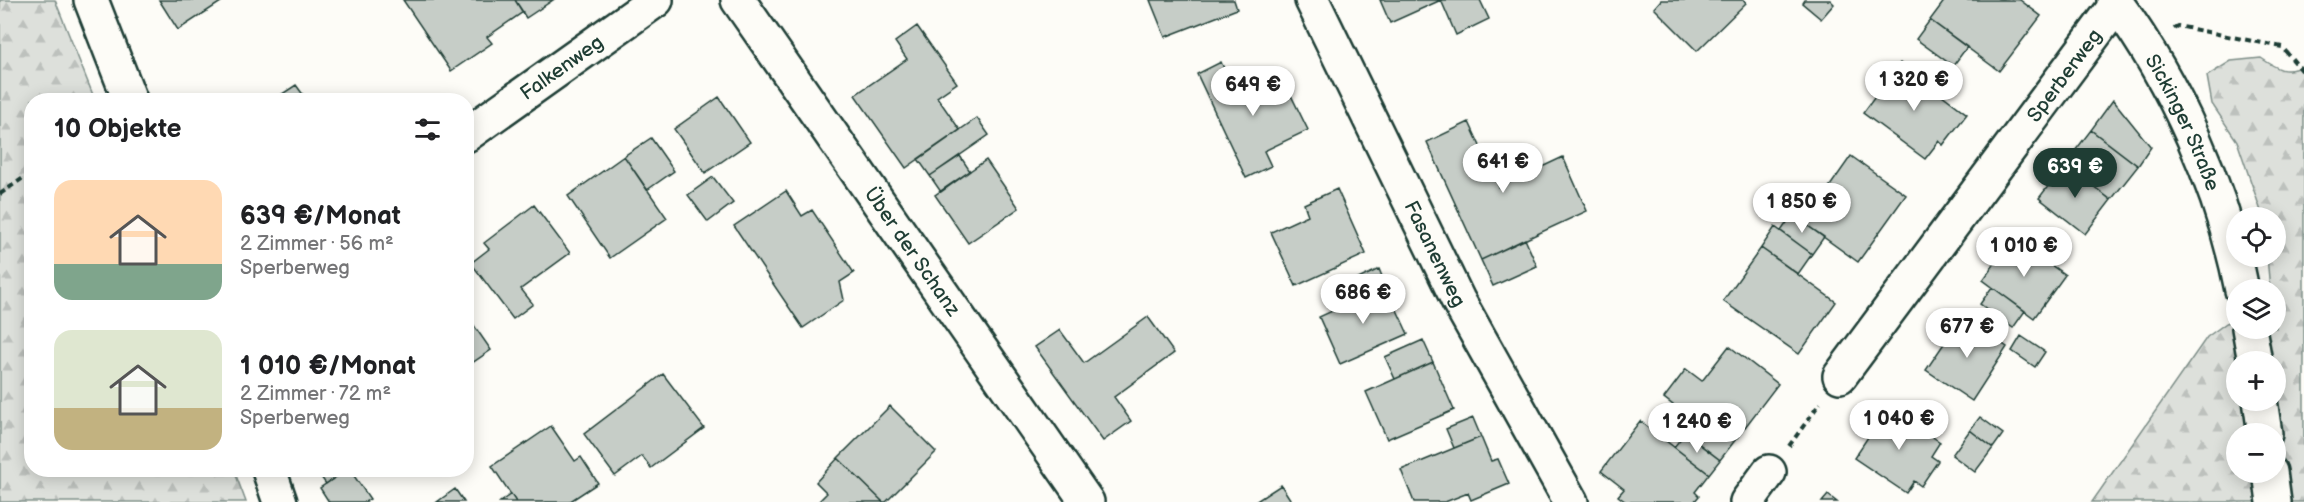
<!DOCTYPE html>
<html lang="de">
<meta charset="utf-8">
<style>
:root{--surface:#fff;--page:#f6f6f6;--text:#202124;--muted:#757577;--accent:#1f3d34}
body{margin:0;font-family:"Balsamiq Sans",sans-serif;background:var(--page);color:var(--text);height:100vh;display:flex;flex-direction:column;font-size:22px;white-space:nowrap}
*{box-sizing:border-box;margin:0}
p{font-size:20px;color:var(--muted)}
.icon{flex:none;width:33px;height:33px;fill:none;stroke:currentColor;stroke-width:2;stroke-linecap:round;stroke-linejoin:round}
.map{position:relative;flex:1;overflow:hidden}
.drawer{position:absolute;left:24px;top:93px;width:450px;height:384px;display:flex;flex-direction:column;background:var(--surface);border-radius:24px;box-shadow:0 3px 15px #0003}
.drawer>*{flex:none}
.controls{position:absolute;left:2226px;top:207px;display:grid;gap:12px}
.controls a{display:grid;place-items:center;width:60px;height:60px;border-radius:50%;background:var(--surface);box-shadow:0 3px 15px #0003;font-size:30px}
.price{position:absolute;translate:-50% -51px;padding:0 14px;border-radius:21px;background:#fff;color:#222;font-size:20px;line-height:39px;filter:drop-shadow(0 2px 3px #0008)}
.price::after{content:'';position:absolute;left:50%;top:36px;width:18px;height:14px;margin-left:-9px;background:inherit;clip-path:polygon(0 0,100% 0,50% 100%)}
.price.current{background:var(--accent);color:#fff}
ul{padding:0;list-style:none}
li{display:flex;align-items:center;gap:18px;height:150px;padding:0 30px}
li span{display:grid;place-items:center;flex:none;width:168px;height:120px;border-radius:18px;color:#555}
li>.icon{margin-inline-start:auto}
span .icon{width:72px;height:72px;fill:#fffc;stroke-width:1}
li b{font-size:26px}
h2{display:flex;justify-content:space-between;align-items:center;height:72px;padding:0 30px;font-size:26px}
.map>svg:first-child{display:block}
</style>
<div class="map">
<svg width="2304" height="502" viewBox="0 0 2304 502">
<defs>
<pattern id="forest-firs" width="22" height="20" patternUnits="userSpaceOnUse" patternTransform="scale(1.5)"><rect width="22" height="20" fill="#dde0db"/><path d="M5 1l3.5 6h-7zM16 11l3.5 6h-7z" fill="#bdc1bd"/></pattern>
</defs>
<rect width="100%" height="100%" fill="#fdfcf7"/>
<filter id="ink" filterUnits="userSpaceOnUse"><feTurbulence type="fractalNoise" baseFrequency=".0167" numOctaves="2"/><feDisplacementMap in="SourceGraphic" scale="12" xChannelSelector="R" yChannelSelector="G"/><feConvolveMatrix kernelMatrix="1 2 1 2 8 2 1 2 1" color-interpolation-filters="sRGB"/></filter>
<g filter="url(#ink)">
<path fill="url(#forest-firs)" stroke="#7e8e88" stroke-width="1.5" fill-rule="evenodd" d="M 0,0 L 55,0 L 95,100 L 32,100 L 32,470 L 234,470 L 246,502 L 0,502 Z
M 2261,58 C 2277,69 2286,75 2304,65 L 2304,502 L 2092,502 L 2207,337 L 2236,316 L 2236,328 L 2276,328 L 2276,290 L 2270,289 L 2267,257 L 2276,256 L 2276,218 L 2263,217 L 2237,141 L 2212,104 L 2207,76 L 2231,61 ZM 2236,362 L 2276,362 L 2276,400 L 2236,400 ZM 2236,434 L 2276,434 L 2276,472 L 2236,472 Z"/>
<path fill="#c6cdc7" stroke="#1f3d34" stroke-width="1.5" d="M 159,0 L 224,0 L 178,30 Z
M 403,0 L 515,0 L 523,12 L 487,37 L 492,43 L 451,71 Z
M 515,0 L 553,0 L 526,18 Z
M 1150,0 L 1234,0 L 1237,9 L 1165,37 Z
M 1380,0 L 1441,0 L 1390,23 Z
M 1441,0 L 1480,0 L 1489,19 L 1456,35 Z
M 1661,0 L 1744,0 L 1746,3 L 1697,51 L 1654,8 Z
M 1804,0 L 1830,0 L 1834,4 L 1821,19 L 1802,3 Z
M 1945,0 L 2020,0 L 2041,16 L 1999,71 L 1930,20 Z
M 1930,20 L 1967,47 L 1953,66 L 1916,39 Z
M 917,26 L 957,83 L 937,97 L 960,130 L 906,168 L 855,95 L 907,59 L 895,42 Z
M 1221,62 L 1237,96 L 1281,75 L 1308,130 L 1264,151 L 1271,166 L 1246,178 L 1197,74 Z
M 1900,63 L 1967,114 L 1943,145 L 1939,141 L 1925,159 L 1863,113 Z
M 296,85 L 307,100 L 273,100 Z
M 719,97 L 750,142 L 705,173 L 674,129 Z
M 2113,100 L 2151,147 L 2138,166 L 2091,130 Z
M 977,118 L 989,135 L 930,176 L 918,159 Z
M 1469,122 L 1499,187 L 1563,157 L 1587,211 L 1481,260 L 1427,142 Z
M 2091,130 L 2138,166 L 2111,200 L 2065,164 Z
M 651,138 L 674,171 L 647,190 L 624,156 Z
M 624,156 L 667,218 L 610,258 L 568,196 Z
M 960,156 L 970,171 L 941,192 L 930,176 Z
M 1851,156 L 1906,195 L 1858,262 L 1804,223 Z
M 986,160 L 1019,208 L 968,243 L 935,195 Z
M 2065,164 L 2111,200 L 2085,234 L 2039,198 Z
M 713,177 L 733,203 L 708,222 L 688,195 Z
M 1337,189 L 1366,254 L 1296,286 L 1271,232 L 1308,215 L 1304,204 Z
M 786,191 L 802,216 L 812,210 L 854,273 L 840,282 L 844,300 L 803,328 L 734,226 Z
M 534,205 L 570,253 L 521,289 L 533,304 L 513,319 L 471,263 L 489,249 L 484,243 Z
M 1792,215 L 1824,237 L 1812,254 L 1781,231 Z
M 1775,227 L 1812,254 L 1798,274 L 1761,248 Z
M 2013,238 L 2065,275 L 2034,318 L 1983,280 Z
M 1525,239 L 1537,266 L 1493,286 L 1481,260 Z
M 1761,248 L 1836,302 L 1799,354 L 1723,301 Z
M 1379,269 L 1386,286 L 1359,298 L 1352,282 Z
M 1386,286 L 1408,334 L 1340,364 L 1319,317 Z
M 1992,287 L 2025,311 L 2013,328 L 1980,304 Z
M 466,314 L 491,350 L 466,367 Z
M 1148,317 L 1174,353 L 1114,397 L 1131,421 L 1103,441 L 1035,347 L 1060,330 L 1084,363 Z
M 1962,317 L 2007,347 L 1972,401 L 1926,370 Z
M 2021,336 L 2045,352 L 2035,367 L 2012,351 Z
M 1423,340 L 1433,362 L 1395,379 L 1385,357 Z
M 1729,346 L 1778,384 L 1720,460 L 1682,431 L 1691,419 L 1664,398 L 1686,369 L 1702,381 Z
M 1433,362 L 1454,410 L 1387,439 L 1366,392 Z
M 663,374 L 704,428 L 651,468 L 642,456 L 615,476 L 584,434 Z
M 890,406 L 936,452 L 886,502 L 883,502 L 838,458 Z
M 1888,407 L 1940,442 L 1931,456 L 1938,461 L 1921,486 L 1914,481 L 1906,493 L 1854,458 Z
M 1980,417 L 2003,434 L 1993,448 L 1970,430 Z
M 1473,418 L 1481,437 L 1454,448 L 1446,429 Z
M 1640,421 L 1709,474 L 1695,492 L 1699,496 L 1694,502 L 1626,502 L 1618,496 L 1624,489 L 1601,471 Z
M 551,426 L 575,461 L 581,457 L 598,483 L 569,502 L 516,502 L 492,466 Z
M 1970,430 L 1993,448 L 1975,472 L 1952,455 Z
M 1685,433 L 1720,460 L 1709,474 L 1674,447 Z
M 1481,437 L 1491,461 L 1498,459 L 1509,484 L 1471,500 L 1468,493 L 1445,502 L 1414,502 L 1401,470 Z
M 838,458 L 883,502 L 818,502 L 827,493 L 816,482 Z
M 316,470 L 346,470 L 326,484 Z
M 346,470 L 350,470 L 370,499 L 365,502 L 329,502 L 320,488 Z
M 1281,485 L 1292,502 L 1255,502 Z
M 455,489 L 464,502 L 437,502 Z
M 511,494 L 516,502 L 500,502 Z
M 1828,495 L 1837,502 L 1822,502 Z"/>
<g fill="none" stroke-linecap="round" stroke-linejoin="round">
<defs>
<g id="minor">
<path d="M 91,0 L 130,100"/>
<path id="s1" d="M 738,0 L 1087,502"/>
<path id="s2" d="M 1312,0 L 1458,300 L 1571,502"/>
<path id="s3" d="M 466,135 L 656,0"/>
<path id="s4" d="M 1840,376 L 2117,4"/>
<path d="M 269,470 L 280,502"/>
<path d="M 1747,502 L 1769,472"/>
</g>
<g id="tertiary">
<path id="s5" d="M 2114,0 C 2175,83 2222,188 2242,290"/>
<path d="M 2249,328 L 2255,362"/>
<path d="M 2260,400 L 2265,434"/>
<path d="M 2270,472 L 2274,502"/>
</g>
</defs>
<use href="#minor" stroke="#1f3d34" stroke-width="38"/>
<use href="#tertiary" stroke="#1f3d34" stroke-width="38"/>
<path stroke="#1f3d34" stroke-width="4" stroke-dasharray="6 4.5" stroke-linecap="butt" d="M 2174,29 L 2178,26 L 2282,47 L 2304,73
M 0,194 L 32,172
M 1789,446 L 1820,403"/>
<use href="#minor" stroke="#fdfcf7" stroke-width="33"/>
<use href="#tertiary" stroke="#fdfcf7" stroke-width="33"/>
</g>
</g>
<g text-anchor="middle" stroke-width="4.5" stroke-linejoin="round" paint-order="stroke">
<g font-size="20" fill="#1f3d34" stroke="#fdfcf7">
<text dy="7" stroke="none"><textPath href="#s3" startOffset="117">Falkenweg</textPath></text>
<text dy="7" stroke="none"><textPath href="#s4" startOffset="375">Sperberweg</textPath></text>
<text dy="7" stroke="none"><textPath href="#s5" startOffset="141">Sickinger Straße</textPath></text>
<text dy="7" stroke="none"><textPath href="#s1" startOffset="306">Über der Schanz</textPath></text>
<text dy="7" stroke="none"><textPath href="#s2" startOffset="282">Fasanenweg</textPath></text>
</g>
</g>
</svg>
<div class="controls">
<a><svg class="icon" aria-label="locate" viewBox="0 0 24 24"><circle cx="12" cy="12" r="6"/><path d="M12 2v4M12 18v4M2 12h4M18 12h4"/></svg></a>
<a><svg class="icon" aria-label="layers" viewBox="0 0 24 24"><path d="M12 4l9 5-9 5-9-5zM3 14l9 5 9-5"/></svg></a>
<a>+</a>
<a>−</a>
</div>
<b class="price" style="left:1914px;top:112px">1 320 €</b>
<b class="price" style="left:1253px;top:117px">649 €</b>
<b class="price" style="left:1503px;top:194px">641 €</b>
<b class="price current" style="left:2075px;top:199px">639 €</b>
<b class="price" style="left:1802px;top:234px">1 850 €</b>
<b class="price" style="left:2024px;top:278px">1 010 €</b>
<b class="price" style="left:1363px;top:325px">686 €</b>
<b class="price" style="left:1967px;top:359px">677 €</b>
<b class="price" style="left:1899px;top:451px">1 040 €</b>
<b class="price" style="left:1697px;top:454px">1 240 €</b>
<section class="drawer">
<h2>10 Objekte<svg class="icon" aria-label="filters" viewBox="0 0 24 24"><path d="M4 7h16M4 17h16"/><circle cx="9" cy="7" r="2"/><circle cx="15" cy="17" r="2"/></svg></h2>
<ul>
<li><span style="background:linear-gradient(#ffd9b3 70%,#7fa58c 0)"><svg class="icon" aria-label="home" viewBox="0 0 24 24"><path d="M3 11l9-7 9 7M6 9v11h12V9"/></svg></span><div><b>639 €/Monat</b><p>2 Zimmer · 56 m²</p><p>Sperberweg</p></div></li>
<li><span style="background:linear-gradient(#dfe7d0 65%,#c2b280 0)"><svg class="icon" aria-label="home" viewBox="0 0 24 24"><path d="M3 11l9-7 9 7M6 9v11h12V9"/></svg></span><div><b>1 010 €/Monat</b><p>2 Zimmer · 72 m²</p><p>Sperberweg</p></div></li>
</ul>
</section>
</div>
